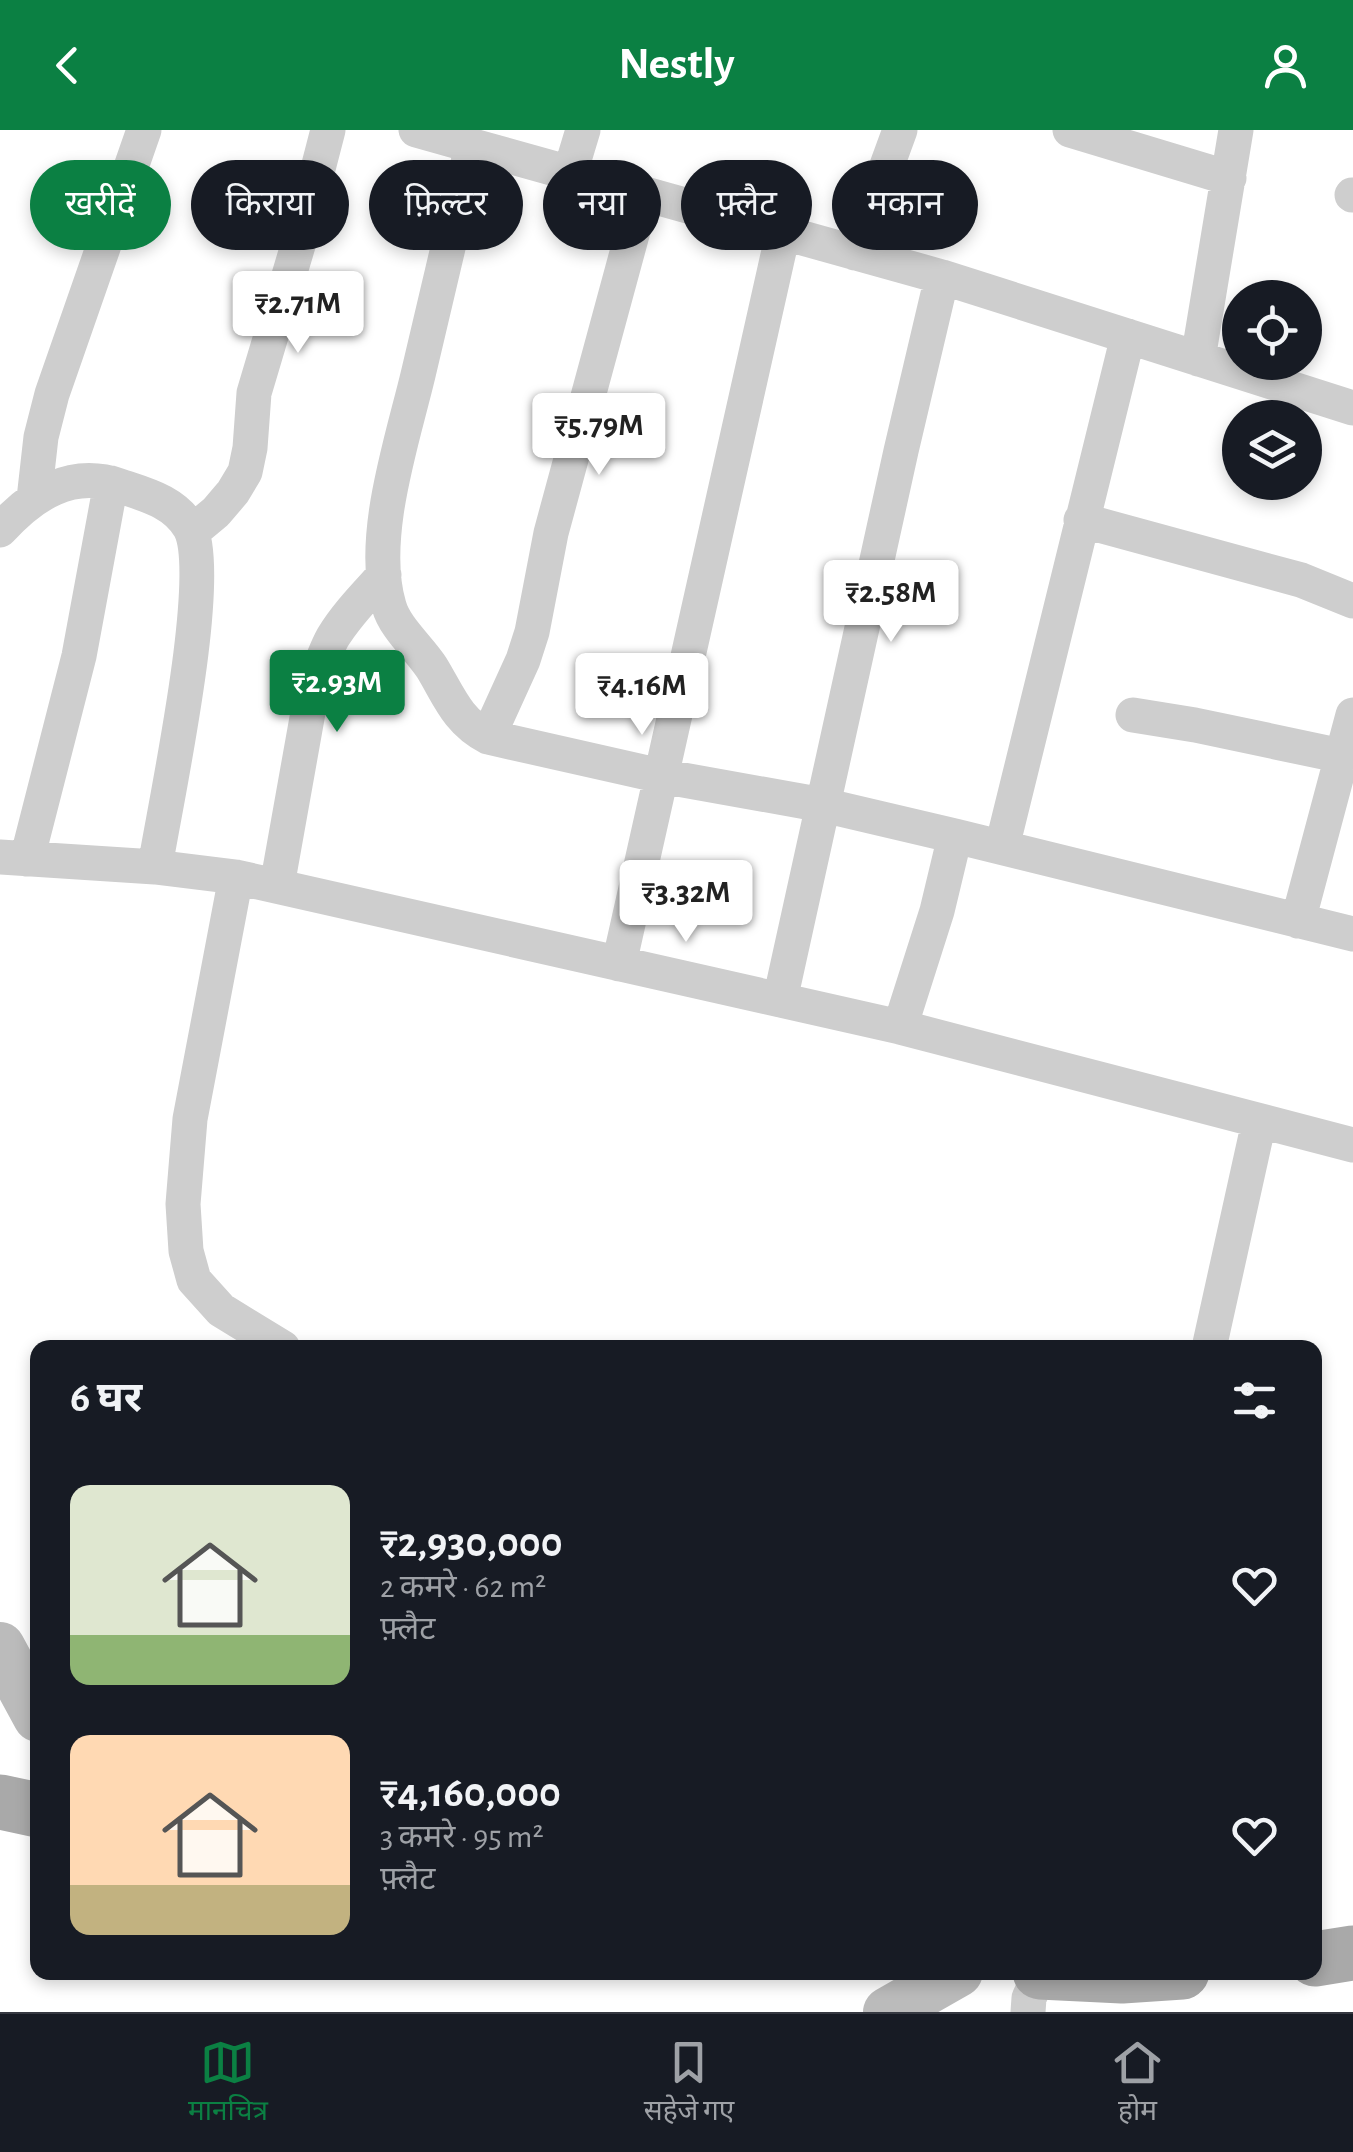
<!DOCTYPE html>
<html lang="hi">
<meta charset="utf-8">
<style>
:root{--surface:#171b24;--page:#20242c;--text:#f1f3f6;--muted:#9ea1a6;--line:#363941;--accent:#0b8043}
body{margin:0;font-family:"Alegreya Sans","Noto Sans Devanagari",sans-serif;background:var(--page);color:var(--text);height:100vh;display:flex;flex-direction:column;font-size:38px;white-space:nowrap}
*{box-sizing:border-box;margin:0}
p{font-size:32px;color:var(--muted)}
.icon{flex:none;width:55px;height:55px;fill:none;stroke:currentColor;stroke-width:2;stroke-linecap:round;stroke-linejoin:round}
.map{position:relative;flex:1;overflow:hidden}
.side{position:absolute;left:30px;top:1210px;width:1292px;height:640px;display:flex;flex-direction:column;background:var(--surface);border-radius:20px;box-shadow:0 5px 15px #0003}
.side>*{flex:none}
.banner{position:absolute;left:30px;top:30px;width:1295px;height:90px;display:flex;gap:20px}
.tools{position:absolute;left:1222px;top:150px;display:grid;gap:20px}
.tools a{display:grid;place-items:center;width:100px;height:100px;border-radius:50%;background:var(--surface);box-shadow:0 5px 15px #0003;font-size:50px}
.price{position:absolute;translate:-50% -85px;padding:0 22px;border-radius:10px;background:#fff;color:#222;font-size:32px;line-height:65px;filter:drop-shadow(0 2px 5px #0008)}
.price::after{content:'';position:absolute;left:50%;top:60px;width:30px;height:22px;margin-left:-15px;background:inherit;clip-path:polygon(0 0,100% 0,50% 100%)}
.price.selected{background:var(--accent);color:#fff}
ul{padding:0;list-style:none}
li{display:flex;align-items:center;gap:30px;height:250px;padding:0 40px}
li span{display:grid;place-items:center;flex:none;width:280px;height:200px;border-radius:20px;color:#555}
li>.icon{margin-inline-start:auto}
span .icon{width:120px;height:120px;fill:#fffc;stroke-width:1}
li b{font-size:42px}
h2{display:flex;justify-content:space-between;align-items:center;height:120px;padding:0 40px;font-size:42px}
.pill{padding:0 35px;border-radius:45px;background:var(--surface);box-shadow:0 5px 15px #0003;font-size:35px;line-height:90px}
.pill.selected{background:var(--accent);color:#fff}
header{display:flex;justify-content:space-between;align-items:center;height:130px;padding:0 40px;background:var(--accent);color:#fff;font-size:45px;font-weight:600}
.tabs{display:flex;justify-content:space-around;align-items:center;height:140px;border-top:2px solid var(--line);background:var(--surface);font-size:28px;color:var(--muted)}
.tabs a{display:grid;justify-items:center;gap:5px}
.tabs .selected{color:var(--accent)}
.map>svg:first-child{display:block}
</style>
<header><svg class="icon" aria-label="back" viewBox="0 0 24 24"><path d="M15 5l-7 7 7 7"/></svg>Nestly<svg class="icon" aria-label="person" viewBox="0 0 24 24"><circle cx="12" cy="8" r="4"/><path d="M4 21q1-7 8-7t8 7"/></svg></header>
<div class="map">
<svg width="1353" height="1882" viewBox="0 0 1353 1882">
<rect width="100%" height="100%" fill="#fff"/>
<g fill="none" stroke-linecap="round" stroke-linejoin="round">
<path stroke="#cecece" stroke-width="35" d="M 416,0 L 942,147 L 1353,278
M 1070,0 L 1229,48
M 472,16 C 454,92 436,169 418,245 C 402,312 369,408 389,476 C 395,498 419,518 432,538 C 449,566 457,591 488,607 L 661,646 L 823,675 L 955,706 L 1353,804
M 570,43 L 583,0
M 1352,65 L 1353,65
M 855,123 L 900,0
M 1198,229 L 1236,0
M 34,369 L 41,307 L 52,264 L 144,0
M 1081,390 L 1301,450 L 1353,471
M 0,400 C 33,364 71,339 120,356 C 147,365 175,372 190,398 C 215,445 165,675 155,737
M 192,402 L 216,382 L 233,362 L 245,342 L 250,318 L 254,263 L 299,112 L 328,0
M 1133,585 L 1195,595 L 1342,626
M 488,607 L 523,530 L 532,502 L 551,403 L 643,64
M 1002,717 L 1128,206
M 0,727 L 155,737 L 236,747 L 900,897 L 1353,1015
M 27,729 L 79,526 L 111,353
M 236,747 L 190,989 L 183,1074 L 186,1121 L 194,1150 L 221,1180 L 283,1218
M 277,756 L 312,560 C 318,542 324,523 333,507 C 347,484 366,465 384,445
M 1298,791 L 1353,585
M 619,834 L 783,103
M 780,870 L 901,321 L 942,147
M 900,897 L 937,781 L 955,706
M 1209,1218 L 1259,992
M 1028,1882 L 1029,1868 L 1041,1842"/>
<path stroke="#bbb" stroke-width="50" d="M 0,1517 L 38,1587
M 888,1882 L 958,1842"/>
<path stroke="#a9a9a9" stroke-width="55" d="M 0,1672 L 38,1680
M 1315,1829 L 1353,1823
M 1040,1842 L 1122,1846 L 1182,1842"/>
</g>
</svg>
<div class="tools">
<a><svg class="icon" aria-label="locate" viewBox="0 0 24 24"><circle cx="12" cy="12" r="6"/><path d="M12 2v4M12 18v4M2 12h4M18 12h4"/></svg></a>
<a><svg class="icon" aria-label="layers" viewBox="0 0 24 24"><path d="M12 4l9 5-9 5-9-5zM3 14l9 5 9-5"/></svg></a>
</div>
<b class="price" style="left:298px;top:226px">₹2.71M</b>
<b class="price" style="left:599px;top:348px">₹5.79M</b>
<b class="price" style="left:891px;top:515px">₹2.58M</b>
<b class="price selected" style="left:337px;top:605px">₹2.93M</b>
<b class="price" style="left:642px;top:608px">₹4.16M</b>
<b class="price" style="left:686px;top:815px">₹3.32M</b>
<div class="banner">
<a class="pill selected">खरीदें</a>
<a class="pill">किराया</a>
<a class="pill">फ़िल्टर</a>
<a class="pill">नया</a>
<a class="pill">फ़्लैट</a>
<a class="pill">मकान</a>
</div>
<section class="side">
<h2>6 घर<svg class="icon" aria-label="filters" viewBox="0 0 24 24"><path d="M4 7h16M4 17h16"/><circle cx="9" cy="7" r="2"/><circle cx="15" cy="17" r="2"/></svg></h2>
<ul>
<li><span style="background:linear-gradient(#dfe7d0 75%,#8fb573 0)"><svg class="icon" aria-label="home" viewBox="0 0 24 24"><path d="M3 11l9-7 9 7M6 9v11h12V9"/></svg></span><div><b>₹2,930,000</b><p>2 कमरे · 62 m²</p><p>फ़्लैट</p></div><svg class="icon" aria-label="heart" viewBox="0 0 24 24"><path d="M12 20l-8-8c-3-5 5-10 8-4 3-6 11-1 8 4z"/></svg></li>
<li><span style="background:linear-gradient(#ffd9b3 75%,#c2b280 0)"><svg class="icon" aria-label="home" viewBox="0 0 24 24"><path d="M3 11l9-7 9 7M6 9v11h12V9"/></svg></span><div><b>₹4,160,000</b><p>3 कमरे · 95 m²</p><p>फ़्लैट</p></div><svg class="icon" aria-label="heart" viewBox="0 0 24 24"><path d="M12 20l-8-8c-3-5 5-10 8-4 3-6 11-1 8 4z"/></svg></li>
</ul>
</section>
</div>
<nav class="tabs">
<a class="selected"><svg class="icon" aria-label="map" viewBox="0 0 24 24"><path d="M3 6l6-2 6 2 6-2v14l-6 2-6-2-6 2zM9 4v14M15 6v14"/></svg>मानचित्र</a>
<a><svg class="icon" aria-label="saved" viewBox="0 0 24 24"><path d="M7 4h10v16l-5-4-5 4z"/></svg>सहेजे गए</a>
<a><svg class="icon" aria-label="home" viewBox="0 0 24 24"><path d="M3 11l9-7 9 7M6 9v11h12V9"/></svg>होम</a>
</nav>
